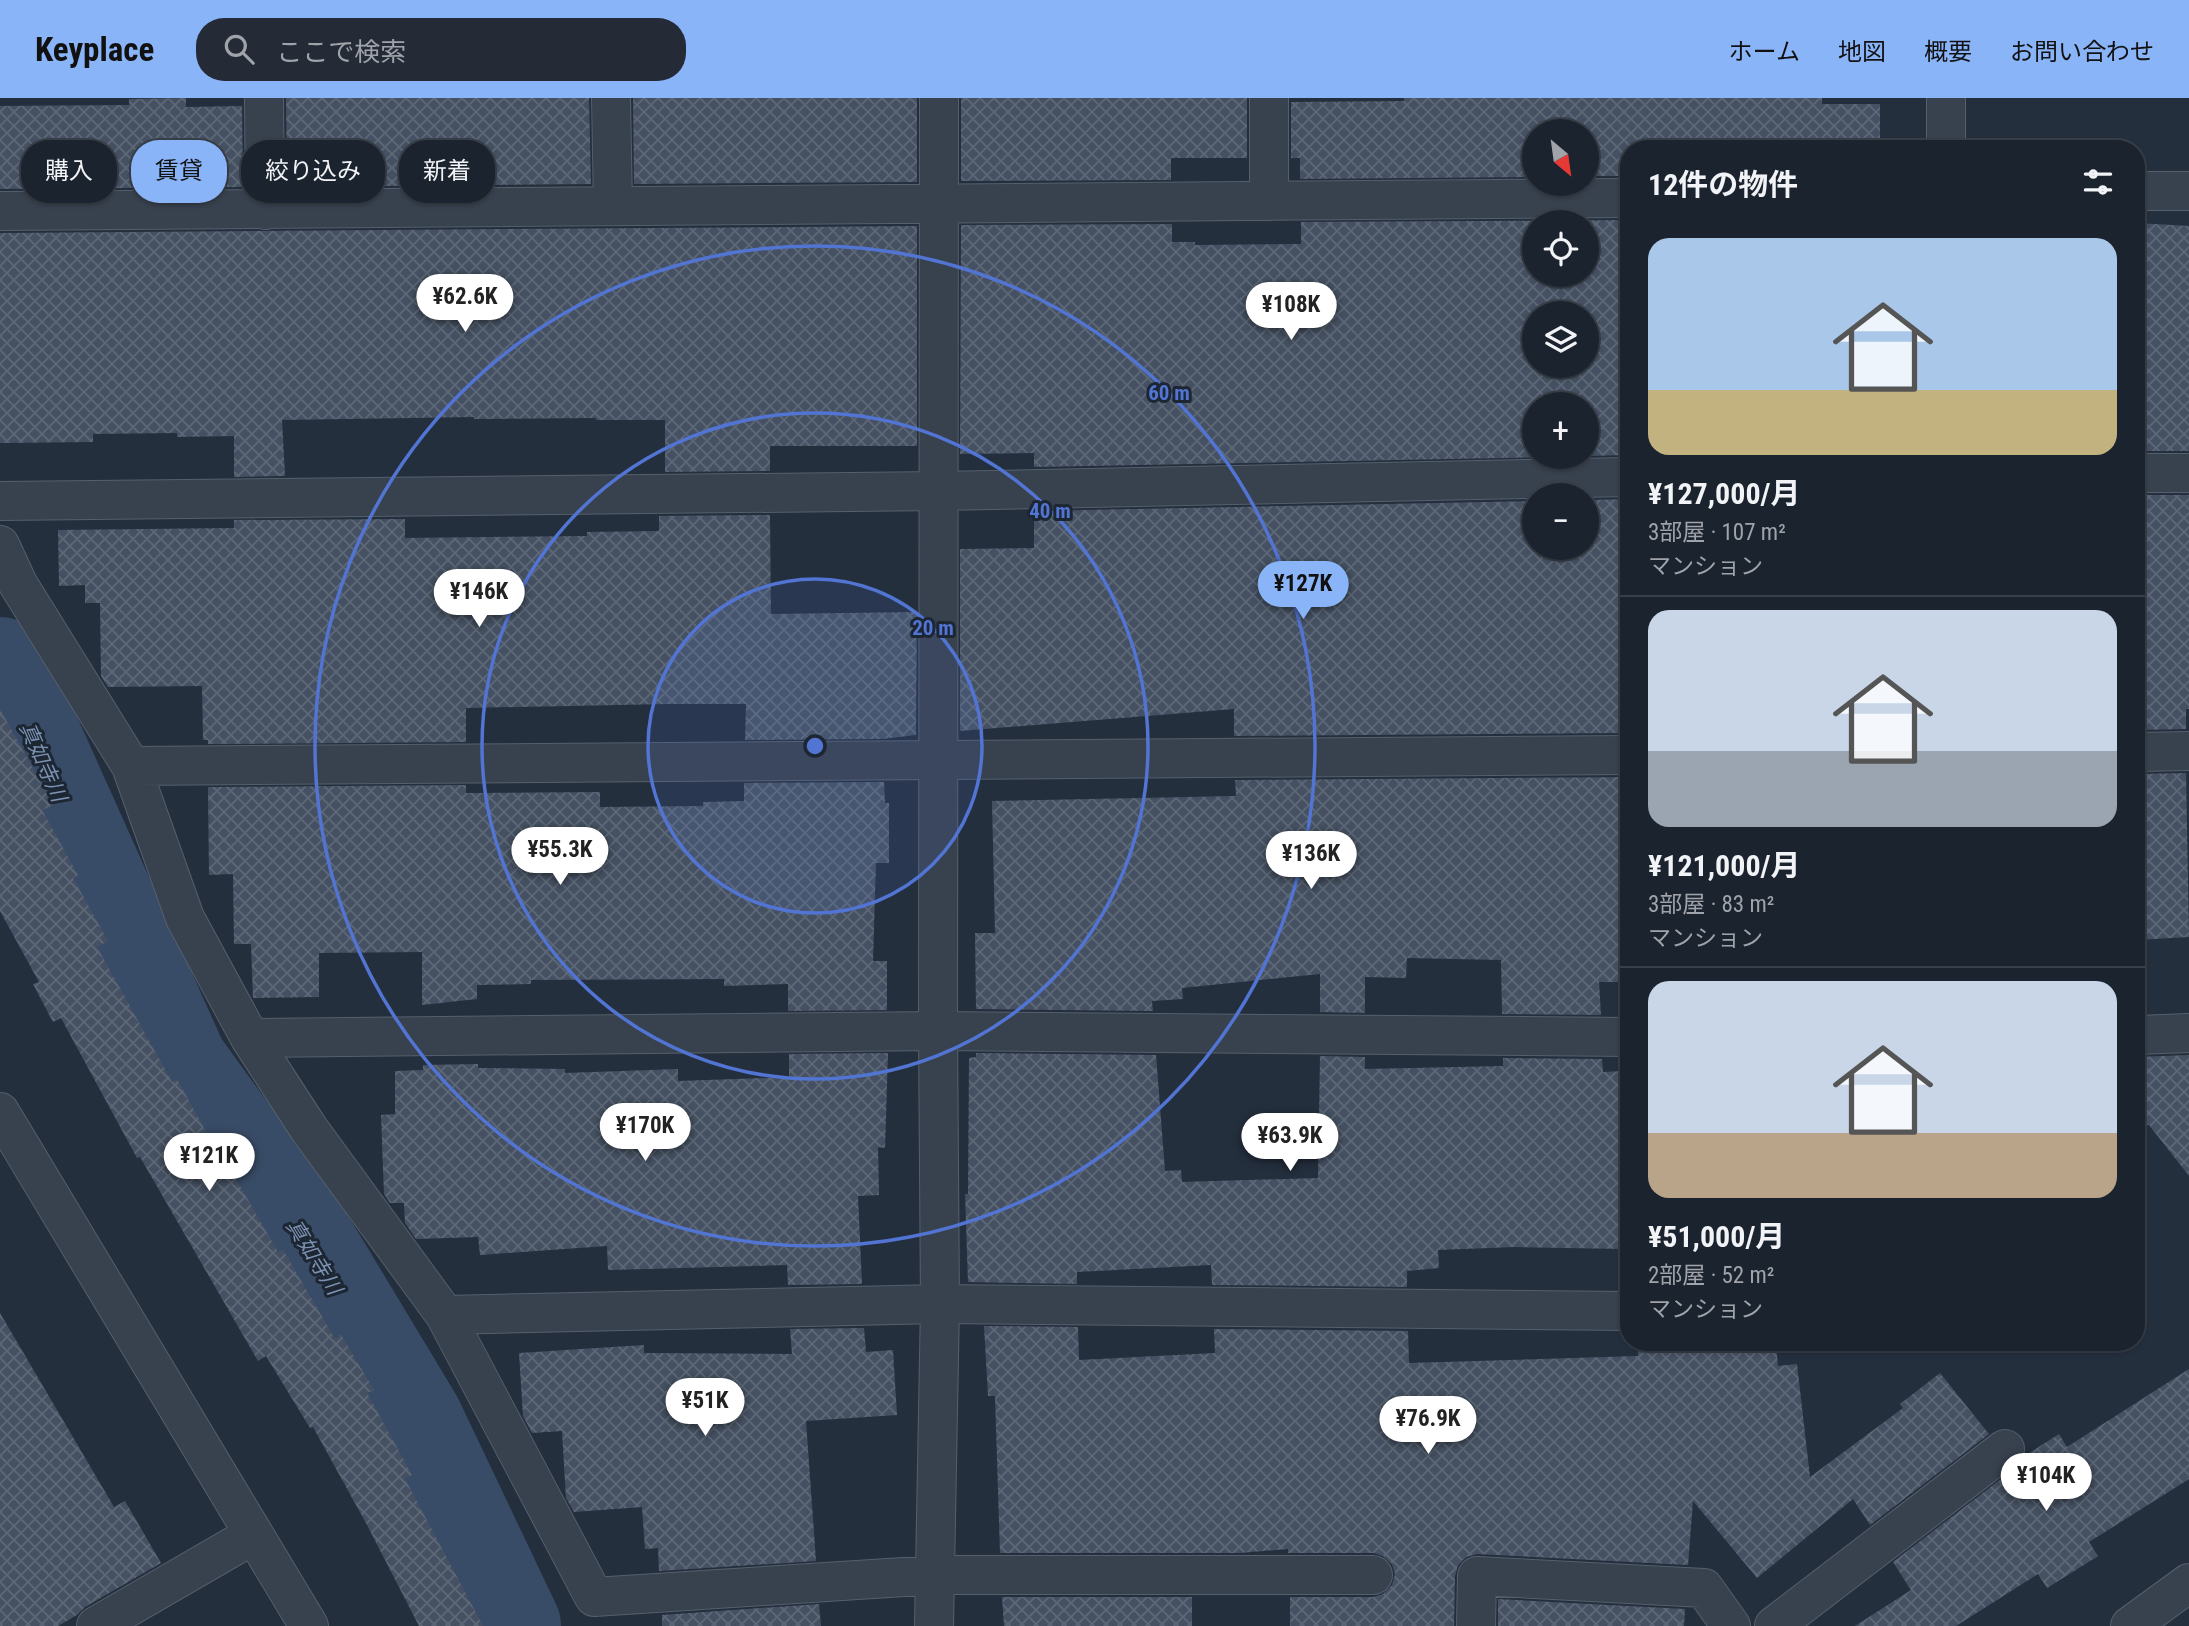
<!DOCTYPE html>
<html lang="ja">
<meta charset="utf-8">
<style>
:root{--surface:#1b232e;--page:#242b36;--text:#f1f3f6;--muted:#a0a4aa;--line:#39404a;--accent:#8ab4f8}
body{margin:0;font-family:"Roboto Condensed","Noto Sans JP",sans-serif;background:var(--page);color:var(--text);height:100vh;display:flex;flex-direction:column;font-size:26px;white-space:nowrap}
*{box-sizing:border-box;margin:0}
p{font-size:23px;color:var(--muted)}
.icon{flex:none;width:38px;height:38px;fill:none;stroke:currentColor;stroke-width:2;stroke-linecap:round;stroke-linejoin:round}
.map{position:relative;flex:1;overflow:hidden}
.details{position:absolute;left:1620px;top:42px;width:525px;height:1211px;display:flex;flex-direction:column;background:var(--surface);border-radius:28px;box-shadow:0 2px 5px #0004,0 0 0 2px var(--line)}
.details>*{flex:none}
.top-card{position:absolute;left:21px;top:42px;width:665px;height:63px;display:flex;gap:14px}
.needle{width:46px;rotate:151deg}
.buttons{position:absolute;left:1522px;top:21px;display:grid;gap:14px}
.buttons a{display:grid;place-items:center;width:77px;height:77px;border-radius:50%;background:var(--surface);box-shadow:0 2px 5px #0004,0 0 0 2px var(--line);font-size:35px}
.price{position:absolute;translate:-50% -60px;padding:0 16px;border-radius:24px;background:#fff;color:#222;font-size:23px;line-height:46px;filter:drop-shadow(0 2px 4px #0008)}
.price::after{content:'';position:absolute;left:50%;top:42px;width:21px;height:16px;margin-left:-10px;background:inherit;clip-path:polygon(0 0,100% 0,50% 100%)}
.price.active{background:var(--accent);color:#111}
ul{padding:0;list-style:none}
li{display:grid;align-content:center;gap:14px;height:371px;padding:0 28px}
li+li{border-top:2px solid var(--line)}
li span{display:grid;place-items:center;height:217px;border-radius:21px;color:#555}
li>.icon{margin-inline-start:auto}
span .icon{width:126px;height:126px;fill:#fffc;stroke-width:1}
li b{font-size:30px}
h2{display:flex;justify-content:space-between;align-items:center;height:84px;padding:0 28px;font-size:30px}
.tag{padding:0 24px;border-radius:28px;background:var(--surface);box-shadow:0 2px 5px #0004,0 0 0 2px var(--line);font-size:24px;line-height:63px}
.tag.active{background:var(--accent);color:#111}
header{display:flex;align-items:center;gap:42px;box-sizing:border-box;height:98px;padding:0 35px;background:var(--accent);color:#111}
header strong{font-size:33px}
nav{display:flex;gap:38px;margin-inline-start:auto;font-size:24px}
.search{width:490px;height:63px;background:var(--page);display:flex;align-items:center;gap:18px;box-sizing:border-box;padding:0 24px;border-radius:28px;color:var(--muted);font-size:26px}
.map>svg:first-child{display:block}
</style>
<header>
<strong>Keyplace</strong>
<div class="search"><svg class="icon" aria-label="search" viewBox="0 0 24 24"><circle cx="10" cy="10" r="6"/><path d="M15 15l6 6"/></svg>ここで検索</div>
<nav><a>ホーム</a><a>地図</a><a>概要</a><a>お問い合わせ</a></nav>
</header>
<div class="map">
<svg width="2189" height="1528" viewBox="0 0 2189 1528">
<defs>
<pattern id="building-cross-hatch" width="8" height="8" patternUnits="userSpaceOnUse" patternTransform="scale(1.75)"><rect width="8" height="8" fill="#455162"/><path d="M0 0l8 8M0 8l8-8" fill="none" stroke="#5d6877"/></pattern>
</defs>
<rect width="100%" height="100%" fill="#242f3e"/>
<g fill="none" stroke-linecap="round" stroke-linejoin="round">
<path stroke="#394c67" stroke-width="100" d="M 0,569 L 178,966 L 296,1128 L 413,1322 L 511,1528"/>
</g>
<path fill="url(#building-cross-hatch)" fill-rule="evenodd" d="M 186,0 L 186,9 L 242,8 L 243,89 L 0,91 L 0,8 L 129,7 L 129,1 Z
M 286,0 L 589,0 L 591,86 L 287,89 Z
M 633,0 L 917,0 L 917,84 L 634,86 Z
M 961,0 L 1247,0 L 1247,60 L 1171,60 L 1171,82 L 961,83 Z
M 1404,0 L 1822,0 L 1822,6 L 1880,6 L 1880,51 L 1629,51 L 1629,78 L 1587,78 L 1587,33 L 1535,33 L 1535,79 L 1300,81 L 1300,60 L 1291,60 L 1291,4 L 1404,3 Z
M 1629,122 L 1629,357 L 1587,358 L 1587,306 L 1535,306 L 1535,359 L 1549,359 L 1034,369 L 1034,355 L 960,356 L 961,127 L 1172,126 L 1172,144 L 1195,144 L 1195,147 L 1301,146 L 1301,124 ZM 1535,124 L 1587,124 L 1587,177 L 1535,177 ZM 1535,215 L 1587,215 L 1587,268 L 1535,268 Z
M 2137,125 L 2189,128 L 2189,353 L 2137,353 Z
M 917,128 L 917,348 L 770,348 L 770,373 L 665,374 L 665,322 L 596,322 L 596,320 L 474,321 L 474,319 L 282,322 L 285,378 L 234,379 L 234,338 L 177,339 L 177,335 L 93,336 L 93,344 L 0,345 L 0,135 Z
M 2137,397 L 2189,397 L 2189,611 L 2186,611 L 2186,631 L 2137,632 Z
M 1629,401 L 1629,635 L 1234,638 L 1234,611 L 960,633 L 960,451 L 1034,450 L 1034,413 L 1535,403 L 1535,450 L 1587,450 L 1587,402 Z
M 770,417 L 771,516 L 917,514 L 916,637 L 882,641 L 745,642 L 746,606 L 667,606 L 466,610 L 466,644 L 208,646 L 208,642 L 203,642 L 202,588 L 108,589 L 101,578 L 100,505 L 85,505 L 85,487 L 59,488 L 58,432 L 234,430 L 234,422 L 405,421 L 405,440 L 587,438 L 587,434 L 659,433 L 659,418 Z
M 0,611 L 53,707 L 42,712 L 78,777 L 73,780 L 108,843 L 97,849 L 172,984 L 177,981 L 230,1078 L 233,1076 L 278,1154 L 283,1152 L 335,1241 L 341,1237 L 374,1292 L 367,1295 L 412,1377 L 405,1381 L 483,1528 L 419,1528 L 367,1427 L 313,1329 L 310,1330 L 266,1258 L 258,1263 L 140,1059 L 137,1060 L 61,920 L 53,924 L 33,886 L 39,884 L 0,813 Z
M 2186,675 L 2189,839 L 2137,842 L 2137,676 Z
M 1629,679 L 1629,884 L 1599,884 L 1601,917 L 1502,916 L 1501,862 L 1407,860 L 1406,880 L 1365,879 L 1365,915 L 1320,914 L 1320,876 L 1182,890 L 1183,901 L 1152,903 L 1153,913 L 976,911 L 975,835 L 995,835 L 992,703 L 1236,698 L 1235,682 Z
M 884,684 L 885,705 L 889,705 L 889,765 L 876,765 L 873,863 L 887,863 L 887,912 L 788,913 L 788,886 L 724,888 L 724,881 L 531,882 L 531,886 L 477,887 L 477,901 L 422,907 L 422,854 L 319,855 L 319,899 L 253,900 L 251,846 L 234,846 L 233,776 L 209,777 L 208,689 L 466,687 L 466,695 L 600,694 L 600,709 L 703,708 L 703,704 L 744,703 L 744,685 Z
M 888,955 L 885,1050 L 878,1049 L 879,1097 L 858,1098 L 862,1186 L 788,1187 L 787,1167 L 608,1172 L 607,1148 L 480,1157 L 478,1139 L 416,1141 L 405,1125 L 404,1105 L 390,1105 L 384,1096 L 381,1017 L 395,1016 L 395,973 L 423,972 L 423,967 L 478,966 L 478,970 L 565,971 L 565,975 L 678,971 L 678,983 L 789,979 L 789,956 Z
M 976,955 L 1156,957 L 1165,1073 L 1181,1072 L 1182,1084 L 1318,1080 L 1320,958 L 1365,959 L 1365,971 L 1503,968 L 1503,960 L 1602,961 L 1603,974 L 1623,973 L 1624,1151 L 1514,1149 L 1438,1152 L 1439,1170 L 1407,1173 L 1407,1189 L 1212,1187 L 1211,1167 L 1077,1174 L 1077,1186 L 968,1184 L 965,1096 L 968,1096 L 969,960 L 976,959 Z
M 2189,957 L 2189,1078 L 2149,1027 L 2137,1028 L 2137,959 Z
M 0,1215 L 114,1409 L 125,1403 L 161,1465 L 85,1509 L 77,1517 L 58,1528 L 0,1528 Z
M 984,1228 L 1078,1229 L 1079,1262 L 1215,1255 L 1214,1231 L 1408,1233 L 1409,1265 L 1638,1258 L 1638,1253 L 1776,1246 L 1778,1268 L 1797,1266 L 1810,1379 L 1903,1310 L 1900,1306 L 1940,1275 L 1989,1336 L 1870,1427 L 1853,1401 L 1757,1480 L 1693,1403 L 1688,1467 L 1477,1456 L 1466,1459 L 1458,1467 L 1455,1478 L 1454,1528 L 1290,1528 L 1290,1499 L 1373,1499 L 1383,1496 L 1392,1487 L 1395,1476 L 1392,1466 L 1383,1458 L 1374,1455 L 1288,1455 L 1288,1451 L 1240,1455 L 1000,1455 L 995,1298 L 988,1298 Z
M 864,1230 L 866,1254 L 893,1252 L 897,1317 L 806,1323 L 816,1463 L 659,1473 L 658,1450 L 645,1451 L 642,1409 L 574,1414 L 566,1400 L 562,1333 L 532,1335 L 523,1318 L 519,1255 L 644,1247 L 644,1255 L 792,1256 L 790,1231 Z
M 2189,1271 L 2189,1381 L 2089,1444 L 2098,1458 L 2047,1490 L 2038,1476 L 1956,1528 L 1855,1528 L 1911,1492 L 1893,1464 L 2018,1368 L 2026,1357 L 2059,1336 L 2067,1349 Z
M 1002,1499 L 1192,1499 L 1192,1528 L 1004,1528 Z
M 1498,1501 L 1685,1511 L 1684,1528 L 1498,1528 Z
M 819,1506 L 821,1528 L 662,1528 L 662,1517 Z"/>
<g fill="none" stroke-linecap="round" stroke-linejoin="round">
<defs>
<path id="minor" d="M 264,0 L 265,112
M 611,0 L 613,108
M 1269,0 L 1269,103
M 1946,0 L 1946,51
M 2137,93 L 2189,93
M 0,113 L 1629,100
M 2137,375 L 2189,375
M 0,403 L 938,393 L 1629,379
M 0,447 L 18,486 L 131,668 L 185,820 L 250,940 L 309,1031 L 445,1217 L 594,1499 L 935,1477 L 1373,1477
M 2137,654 L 2189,653
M 131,668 L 1629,657
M 2137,937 L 2189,935
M 250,940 L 938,933 L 1629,939
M 445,1217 L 940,1206 L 1629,1213
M 96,1528 L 253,1437
M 934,1528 L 940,1206 L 938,933 L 939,0
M 1476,1528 L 1477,1478 L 1704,1490 L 1731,1528
M 1774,1528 L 2005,1351
M 2130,1528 L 2189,1485"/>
<path id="tertiary" d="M 0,1014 L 309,1528"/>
</defs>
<use href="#minor" stroke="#565f6c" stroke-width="40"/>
<use href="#tertiary" stroke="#565f6c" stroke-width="40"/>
<use href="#minor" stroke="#38414e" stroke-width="38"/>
<use href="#tertiary" stroke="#38414e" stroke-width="38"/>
</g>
<circle cx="815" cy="648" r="167" fill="#5274d3" fill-opacity=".12"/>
<g fill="none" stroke="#5274d3" stroke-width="3.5">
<circle cx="815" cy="648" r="167"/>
<circle cx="815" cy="648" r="333"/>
<circle cx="815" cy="648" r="500"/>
</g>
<g text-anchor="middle" stroke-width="6" stroke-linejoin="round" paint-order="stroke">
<g font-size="21" font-style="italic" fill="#7c92b1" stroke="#1d2633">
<text transform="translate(43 664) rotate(66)" y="7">真如寺川</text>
<text transform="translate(314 1159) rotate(58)" y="7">真如寺川</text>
</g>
</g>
<circle cx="815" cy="648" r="10" fill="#5274d3" stroke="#1d2633" stroke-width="3.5"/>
<g font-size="21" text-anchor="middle" font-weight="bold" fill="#5274d3" stroke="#1d2633" stroke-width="6" stroke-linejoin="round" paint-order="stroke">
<text x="1169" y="302">60 m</text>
<text x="1050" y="420">40 m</text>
<text x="933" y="537">20 m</text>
</g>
</svg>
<div class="buttons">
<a><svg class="needle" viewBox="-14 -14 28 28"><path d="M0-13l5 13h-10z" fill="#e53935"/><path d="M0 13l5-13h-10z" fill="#a0a4aa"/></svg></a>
<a><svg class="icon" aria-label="locate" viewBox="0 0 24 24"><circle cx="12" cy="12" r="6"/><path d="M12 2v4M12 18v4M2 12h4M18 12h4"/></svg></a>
<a><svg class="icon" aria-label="layers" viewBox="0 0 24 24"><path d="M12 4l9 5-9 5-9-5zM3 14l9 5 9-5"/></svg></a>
<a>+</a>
<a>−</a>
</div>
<b class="price" style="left:465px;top:236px">¥62.6K</b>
<b class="price" style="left:1291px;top:244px">¥108K</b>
<b class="price active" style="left:1303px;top:523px">¥127K</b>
<b class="price" style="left:479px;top:531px">¥146K</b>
<b class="price" style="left:560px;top:789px">¥55.3K</b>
<b class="price" style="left:1311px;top:793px">¥136K</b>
<b class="price" style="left:645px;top:1065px">¥170K</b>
<b class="price" style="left:1290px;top:1075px">¥63.9K</b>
<b class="price" style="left:209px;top:1095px">¥121K</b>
<b class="price" style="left:705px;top:1340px">¥51K</b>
<b class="price" style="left:1428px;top:1358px">¥76.9K</b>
<b class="price" style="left:2046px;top:1415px">¥104K</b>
<div class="top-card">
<a class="tag">購入</a>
<a class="tag active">賃貸</a>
<a class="tag">絞り込み</a>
<a class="tag">新着</a>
</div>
<section class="details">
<h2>12件の物件<svg class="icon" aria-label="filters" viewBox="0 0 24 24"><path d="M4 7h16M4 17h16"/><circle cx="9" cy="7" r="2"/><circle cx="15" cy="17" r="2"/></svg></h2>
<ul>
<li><span style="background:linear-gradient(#a9c7e8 70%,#c2b280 0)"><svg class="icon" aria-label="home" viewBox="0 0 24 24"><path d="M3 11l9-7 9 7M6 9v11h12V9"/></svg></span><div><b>¥127,000/月</b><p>3部屋 · 107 m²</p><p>マンション</p></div></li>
<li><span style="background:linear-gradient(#c9d6e8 65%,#9aa5b1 0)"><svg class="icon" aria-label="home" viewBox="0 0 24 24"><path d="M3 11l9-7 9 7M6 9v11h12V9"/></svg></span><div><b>¥121,000/月</b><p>3部屋 · 83 m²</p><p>マンション</p></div></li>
<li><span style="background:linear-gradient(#c9d6e8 70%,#b9a48a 0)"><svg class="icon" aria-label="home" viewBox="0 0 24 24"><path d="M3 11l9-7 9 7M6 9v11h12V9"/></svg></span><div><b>¥51,000/月</b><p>2部屋 · 52 m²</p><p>マンション</p></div></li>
</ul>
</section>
</div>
